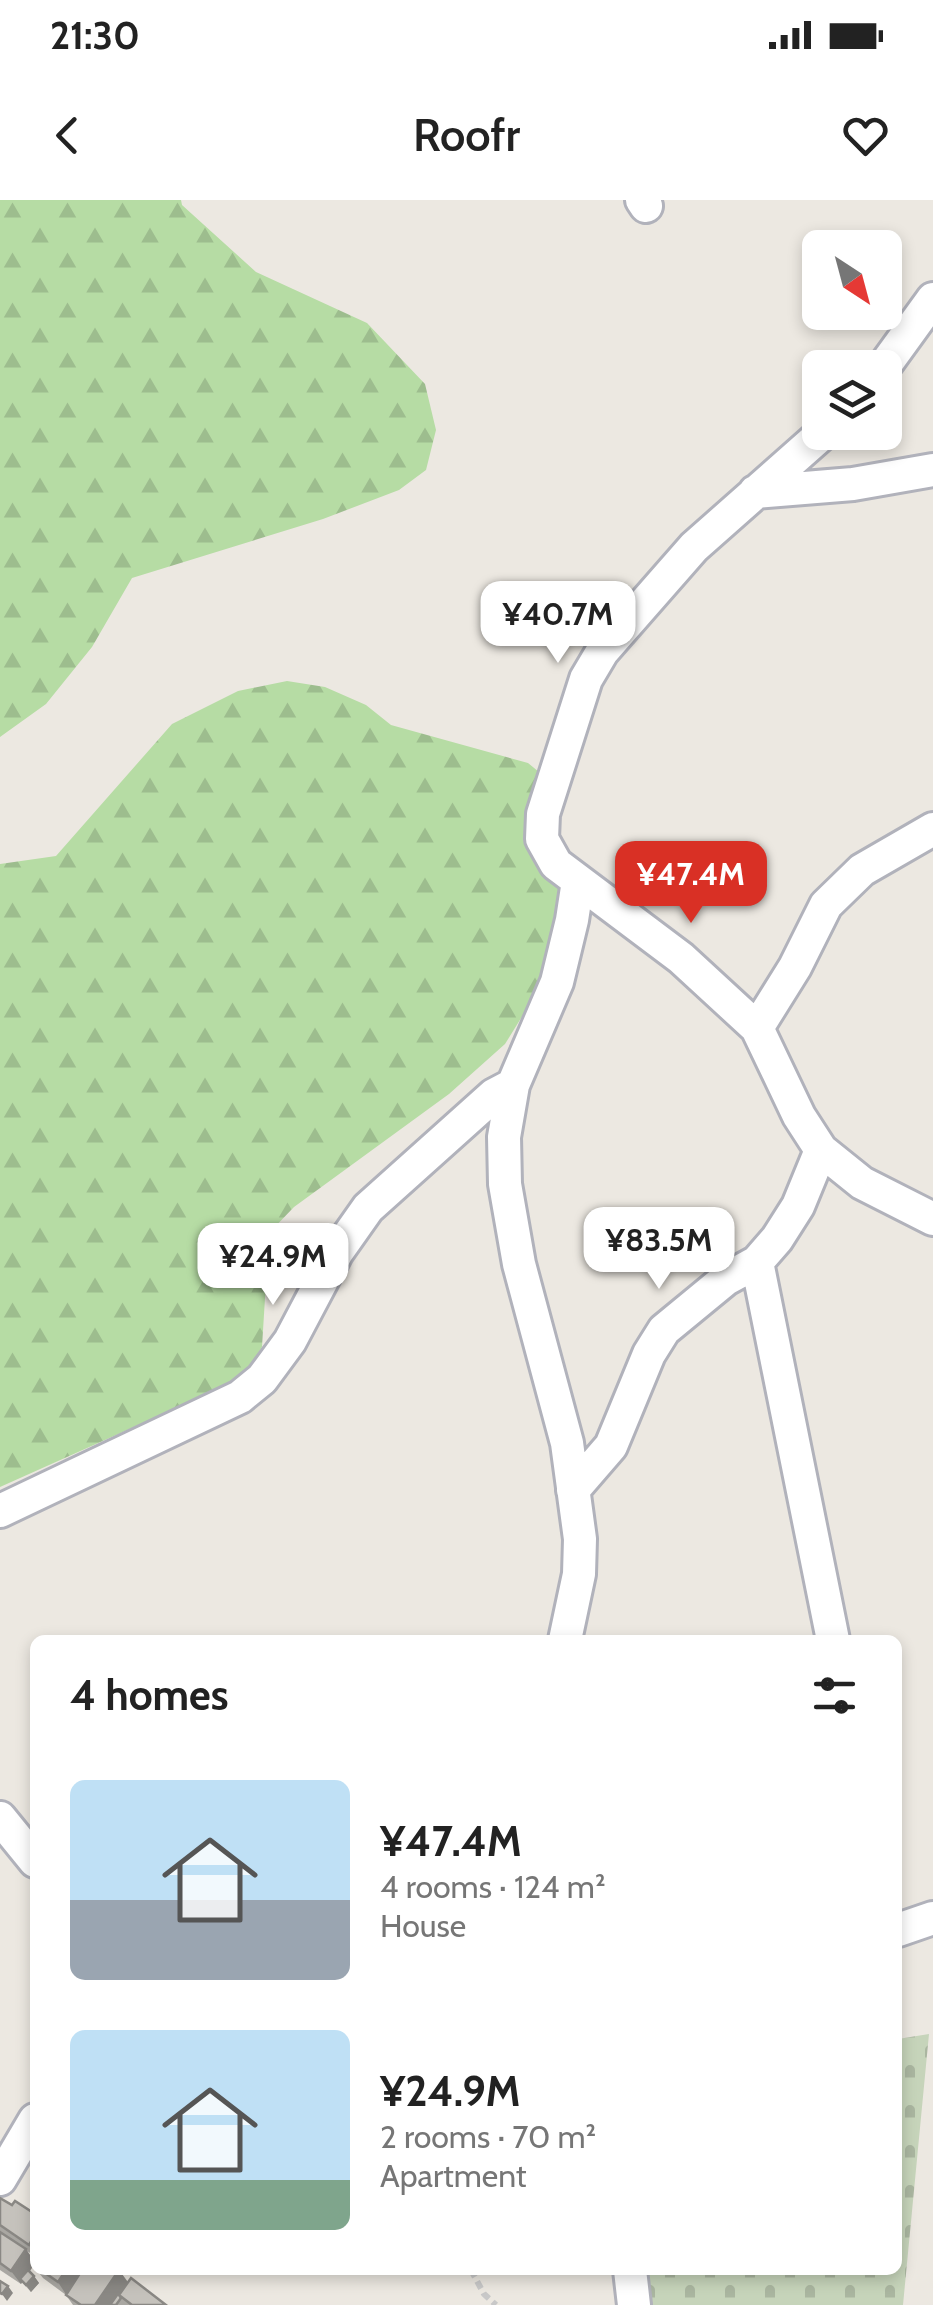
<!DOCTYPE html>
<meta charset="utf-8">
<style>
:root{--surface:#fff;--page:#f2f2f2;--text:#222;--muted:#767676;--accent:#d93025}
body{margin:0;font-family:Cabin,sans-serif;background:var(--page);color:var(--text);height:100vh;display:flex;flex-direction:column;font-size:38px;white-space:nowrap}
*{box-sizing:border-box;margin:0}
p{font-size:32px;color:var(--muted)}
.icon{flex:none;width:55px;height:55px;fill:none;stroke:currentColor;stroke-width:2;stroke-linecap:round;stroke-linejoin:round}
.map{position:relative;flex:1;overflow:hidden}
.side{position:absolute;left:30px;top:1435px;width:872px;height:640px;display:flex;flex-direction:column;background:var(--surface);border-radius:15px;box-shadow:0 5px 15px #0003}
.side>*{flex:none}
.needle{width:65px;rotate:144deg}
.buttons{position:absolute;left:802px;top:30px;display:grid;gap:20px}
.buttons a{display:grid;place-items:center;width:100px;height:100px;border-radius:15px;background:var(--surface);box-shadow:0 5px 15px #0003;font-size:50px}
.price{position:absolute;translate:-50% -85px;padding:0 22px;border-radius:20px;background:#fff;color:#222;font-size:32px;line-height:65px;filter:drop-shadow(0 2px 5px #0008)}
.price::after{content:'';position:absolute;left:50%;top:60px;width:30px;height:22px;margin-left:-15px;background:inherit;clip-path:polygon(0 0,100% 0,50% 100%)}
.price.active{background:var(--accent);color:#fff}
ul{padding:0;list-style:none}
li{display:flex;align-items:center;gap:30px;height:250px;padding:0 40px}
li span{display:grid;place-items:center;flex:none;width:280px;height:200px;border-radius:15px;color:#555}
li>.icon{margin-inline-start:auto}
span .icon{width:120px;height:120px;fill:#fffc;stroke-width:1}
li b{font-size:42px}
h2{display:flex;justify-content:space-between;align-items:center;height:120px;padding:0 40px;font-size:42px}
.status{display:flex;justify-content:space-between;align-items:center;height:70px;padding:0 50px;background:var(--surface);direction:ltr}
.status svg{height:28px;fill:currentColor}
header{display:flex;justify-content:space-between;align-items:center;height:130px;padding:0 40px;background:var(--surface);font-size:45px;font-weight:600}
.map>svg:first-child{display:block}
</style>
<div class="status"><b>21:30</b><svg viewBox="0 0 49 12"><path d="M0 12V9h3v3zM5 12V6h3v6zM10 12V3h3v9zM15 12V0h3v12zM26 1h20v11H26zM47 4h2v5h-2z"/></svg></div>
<header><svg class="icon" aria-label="back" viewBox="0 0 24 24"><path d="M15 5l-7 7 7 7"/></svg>Roofr<svg class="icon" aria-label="heart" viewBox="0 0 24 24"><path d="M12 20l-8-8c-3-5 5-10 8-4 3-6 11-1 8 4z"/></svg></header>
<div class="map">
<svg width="933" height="2105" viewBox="0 0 933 2105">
<defs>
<pattern id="forest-firs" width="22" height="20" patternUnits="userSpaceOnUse" patternTransform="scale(2.5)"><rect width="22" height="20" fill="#b6dca4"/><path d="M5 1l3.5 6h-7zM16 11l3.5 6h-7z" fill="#9dbd8e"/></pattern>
<pattern id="cemetery-stones" width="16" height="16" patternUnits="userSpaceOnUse" patternTransform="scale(2.5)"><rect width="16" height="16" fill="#c6d4ba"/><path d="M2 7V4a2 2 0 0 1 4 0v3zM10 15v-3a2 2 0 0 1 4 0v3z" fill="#aab6a0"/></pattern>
</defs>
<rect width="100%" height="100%" fill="#ece8e1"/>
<path fill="url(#forest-firs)" d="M 0,0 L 181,0 L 182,5 L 256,72 L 367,123 L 425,184 L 436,230 L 426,270 L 399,290 L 323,319 L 132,378 L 92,447 L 46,504 L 0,537 Z
M 287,481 L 325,487 L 366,505 L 391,525 L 528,563 L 539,572 L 530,614 L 563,687 L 541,778 L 531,802 L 505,844 L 449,894 L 294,1007 L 269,1033 L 262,1147 L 249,1168 L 230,1184 L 0,1287 L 0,664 L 56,656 L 172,524 L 238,491 Z"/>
<path fill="url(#cemetery-stones)" d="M 929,1834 L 903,2105 L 644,2105 L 639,2070 L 898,2070 L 898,1839 Z"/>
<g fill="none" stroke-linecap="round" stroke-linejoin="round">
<defs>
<path id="minor" d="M 642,0 L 646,6
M 883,168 L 933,99
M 824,232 L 694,347 L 602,452 L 586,479 L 543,614 L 542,639 L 556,664 L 681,758 L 757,828 L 799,916 L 821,950 L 862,983 L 933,1019
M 755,292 L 853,284 L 933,270
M 757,828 L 795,767 L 826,705 L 862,670 L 933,629
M 757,1062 L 833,1440
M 573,1290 L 611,1246 L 649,1154 L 664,1130 L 726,1079 L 757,1062 L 777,1039 L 798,1006 L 821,950
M 0,1311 L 240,1197 L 262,1179 L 290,1141 L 337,1052 L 368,1008 L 494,895 L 513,885
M 565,1440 L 579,1374 L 580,1339 L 567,1243 L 519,1064 L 505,984 L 504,937 L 513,885 L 557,782 L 572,720 L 578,681
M 0,1618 L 35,1661
M 898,1730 L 933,1718
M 0,1979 L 35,1920
M 630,2070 L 634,2105"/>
</defs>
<use href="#minor" stroke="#b1b2bb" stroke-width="38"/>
<path stroke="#c8c8c8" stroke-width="6" stroke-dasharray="8 5" stroke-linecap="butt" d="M 471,2070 L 484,2094 L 496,2105"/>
<use href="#minor" stroke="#fff" stroke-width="32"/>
</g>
<path fill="#a9a7a2" d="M 0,1998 L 12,2005 L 35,2014 L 35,2056 L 27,2051 L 35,2061 L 35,2067 L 34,2065 L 30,2071 L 39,2083 L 31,2092 L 22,2082 L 21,2084 L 0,2070 Z
M 37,2070 L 119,2070 L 128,2082 L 166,2105 L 73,2105 L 66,2095 L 43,2078 Z"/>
<path fill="#8a8884" d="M 35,2035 L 35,2053 L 29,2045 Z
M 26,2049 L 35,2063 L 21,2084 L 11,2071 Z
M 66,2070 L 86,2070 L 67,2096 L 58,2082 Z
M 119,2070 L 129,2084 L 114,2105 L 95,2105 Z
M 34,2076 L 39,2083 L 31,2092 L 26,2085 Z
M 8,2086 L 13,2093 L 7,2101 L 2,2094 Z"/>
<path fill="#c5c2bc" stroke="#8a8884" stroke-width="2.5" d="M 0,1998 L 12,2005 L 15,2001 L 35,2014 L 35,2035 L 29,2045 L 0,2025 Z
M 0,2032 L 26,2049 L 11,2071 L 0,2063 Z
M 28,2070 L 34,2076 L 26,2085 L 20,2079 Z
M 41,2070 L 66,2070 L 58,2082 Z
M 82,2070 L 119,2070 L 95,2105 L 81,2105 L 66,2095 Z
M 131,2078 L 166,2105 L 132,2105 L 119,2095 Z
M 0,2081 L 8,2086 L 2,2094 L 0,2093 Z
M 122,2088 L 123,2089 L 119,2095 L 121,2098 L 116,2105 L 110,2105 Z"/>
</svg>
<div class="buttons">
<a><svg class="needle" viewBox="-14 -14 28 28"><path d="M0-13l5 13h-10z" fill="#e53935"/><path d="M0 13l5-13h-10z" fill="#767676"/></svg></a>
<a><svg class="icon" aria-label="layers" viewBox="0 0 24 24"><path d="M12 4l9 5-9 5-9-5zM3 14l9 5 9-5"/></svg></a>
</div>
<b class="price" style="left:558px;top:466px">¥40.7M</b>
<b class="price active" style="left:691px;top:726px">¥47.4M</b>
<b class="price" style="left:659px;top:1092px">¥83.5M</b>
<b class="price" style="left:273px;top:1108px">¥24.9M</b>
<section class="side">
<h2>4 homes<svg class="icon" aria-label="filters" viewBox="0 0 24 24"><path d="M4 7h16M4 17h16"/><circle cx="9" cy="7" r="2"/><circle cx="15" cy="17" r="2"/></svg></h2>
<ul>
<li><span style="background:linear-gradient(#bfe0f5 60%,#9aa5b1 0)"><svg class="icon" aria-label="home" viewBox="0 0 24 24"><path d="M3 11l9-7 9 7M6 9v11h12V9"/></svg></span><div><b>¥47.4M</b><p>4 rooms · 124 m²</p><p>House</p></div></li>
<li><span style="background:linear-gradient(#bfe0f5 75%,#7fa58c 0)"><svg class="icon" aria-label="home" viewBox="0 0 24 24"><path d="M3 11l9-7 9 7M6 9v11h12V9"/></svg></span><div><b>¥24.9M</b><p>2 rooms · 70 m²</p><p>Apartment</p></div></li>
</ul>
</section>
</div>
